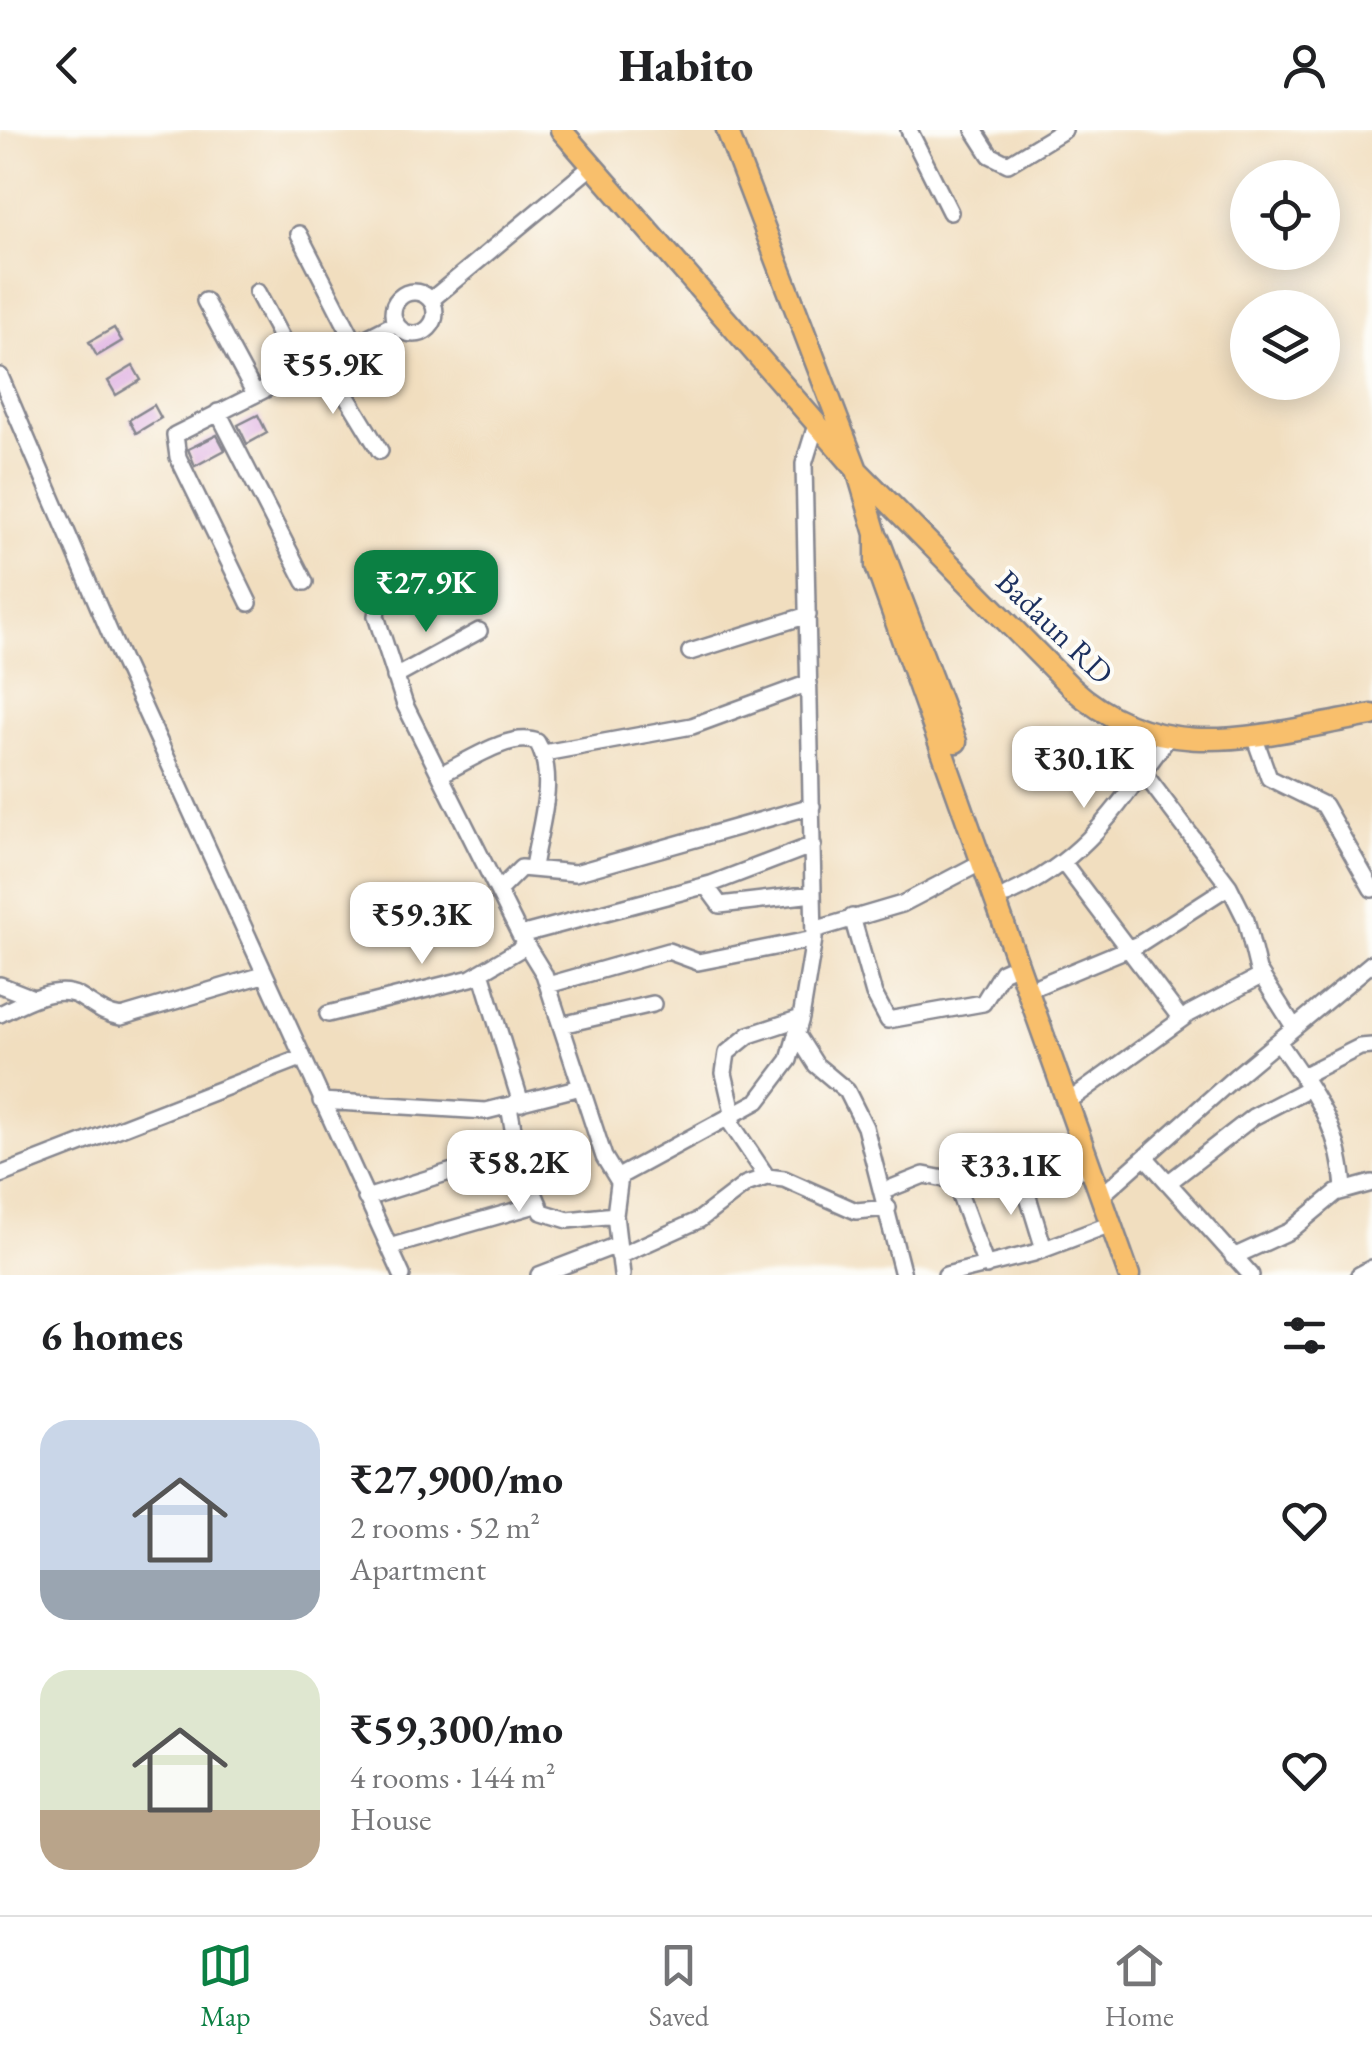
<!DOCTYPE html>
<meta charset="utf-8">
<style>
:root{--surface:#fff;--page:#f6f6f6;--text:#202124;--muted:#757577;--line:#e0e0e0;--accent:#0b8043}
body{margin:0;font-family:"EB Garamond",serif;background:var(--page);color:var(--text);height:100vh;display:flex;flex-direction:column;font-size:38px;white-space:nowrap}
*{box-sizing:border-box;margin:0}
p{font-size:32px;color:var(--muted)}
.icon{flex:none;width:55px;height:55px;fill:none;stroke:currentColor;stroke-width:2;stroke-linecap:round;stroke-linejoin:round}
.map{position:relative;height:1145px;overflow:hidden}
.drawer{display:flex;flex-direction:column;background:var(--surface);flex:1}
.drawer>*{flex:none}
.controls{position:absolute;left:1230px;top:30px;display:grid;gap:20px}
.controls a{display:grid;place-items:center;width:110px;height:110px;border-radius:50%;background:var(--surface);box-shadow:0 5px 25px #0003;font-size:50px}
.price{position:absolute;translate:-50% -85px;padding:0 22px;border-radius:20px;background:#fff;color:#222;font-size:32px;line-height:65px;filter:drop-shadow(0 2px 5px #0008)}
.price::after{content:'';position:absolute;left:50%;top:60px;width:30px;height:22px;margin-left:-15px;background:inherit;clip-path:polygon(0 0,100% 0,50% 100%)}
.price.active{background:var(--accent);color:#fff}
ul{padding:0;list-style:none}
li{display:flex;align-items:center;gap:30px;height:250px;padding:0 40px}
li span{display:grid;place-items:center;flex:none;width:280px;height:200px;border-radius:30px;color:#555}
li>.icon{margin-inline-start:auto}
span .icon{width:120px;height:120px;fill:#fffc;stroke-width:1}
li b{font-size:42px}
h2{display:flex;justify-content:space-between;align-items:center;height:120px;padding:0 40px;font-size:42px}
header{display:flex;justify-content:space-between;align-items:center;height:130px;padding:0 40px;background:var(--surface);font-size:45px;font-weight:800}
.menu{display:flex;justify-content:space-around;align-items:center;height:140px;border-top:2px solid var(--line);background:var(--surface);font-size:28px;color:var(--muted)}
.menu a{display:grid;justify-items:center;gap:5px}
.menu .active{color:var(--accent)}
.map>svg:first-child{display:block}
</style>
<header><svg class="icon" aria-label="back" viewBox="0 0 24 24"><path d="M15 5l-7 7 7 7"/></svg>Habito<svg class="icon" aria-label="person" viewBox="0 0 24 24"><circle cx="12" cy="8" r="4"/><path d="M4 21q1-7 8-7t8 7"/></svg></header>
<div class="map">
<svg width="1372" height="1145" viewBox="0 0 1372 1145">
<rect width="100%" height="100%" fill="#fdfcf7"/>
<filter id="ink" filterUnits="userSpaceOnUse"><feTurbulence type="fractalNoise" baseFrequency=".01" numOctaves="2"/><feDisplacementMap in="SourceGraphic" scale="20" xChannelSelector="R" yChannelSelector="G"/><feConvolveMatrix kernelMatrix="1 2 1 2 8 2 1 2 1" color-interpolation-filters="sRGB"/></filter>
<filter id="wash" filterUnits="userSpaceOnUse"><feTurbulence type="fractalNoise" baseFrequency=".0048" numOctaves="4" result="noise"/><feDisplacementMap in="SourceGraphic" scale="40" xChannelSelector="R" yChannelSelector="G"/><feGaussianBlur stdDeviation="2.25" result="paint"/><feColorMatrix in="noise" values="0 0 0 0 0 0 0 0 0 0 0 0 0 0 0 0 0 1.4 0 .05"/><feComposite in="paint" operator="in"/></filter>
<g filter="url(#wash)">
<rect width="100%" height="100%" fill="#f1debf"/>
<g id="blocks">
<path fill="#daa5e0" d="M 114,198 L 122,211 L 97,226 L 89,212 Z
M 133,236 L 141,250 L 116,265 L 108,251 Z
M 154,275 L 161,288 L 136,303 L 129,290 Z
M 258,285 L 267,303 L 247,314 L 238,295 Z
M 217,305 L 225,320 L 195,336 L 188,319 Z"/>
</g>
</g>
<g filter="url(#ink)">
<use href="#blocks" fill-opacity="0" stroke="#86868e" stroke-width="2.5"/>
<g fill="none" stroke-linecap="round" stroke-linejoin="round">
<defs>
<path id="minor" d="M 909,0 L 950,82
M 974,0 L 990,25 L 1008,34 L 1064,0
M 299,104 L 355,213
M393 183a21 21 0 1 1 42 0a21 21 0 1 1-42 0Z
M 257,162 L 299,241
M 431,170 L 592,36
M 205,171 L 255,264
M 324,229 L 380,321
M 0,246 L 112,508 L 402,1145
M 218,282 L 305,452
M 409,452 L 378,473 L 376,486 L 405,575 L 520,805 L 544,844 L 604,1027 L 618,1050
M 249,473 L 178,327 L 175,305 L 396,193
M 690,522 L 808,485
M 395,547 L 479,501
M 1254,606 L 1269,648 L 1324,675 L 1372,759
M 544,623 L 692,596 L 809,553
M 1143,642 L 1229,756 L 1246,790 L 1258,840 L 1294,897
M 443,643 C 467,632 511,601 537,612 C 558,647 539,698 533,737
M 1065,735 L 1181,889
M 706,756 L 720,775 L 813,764
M 499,760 L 521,738 L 575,743 L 812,676
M 1007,765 C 1087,729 1117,676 1168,608
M 852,787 L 874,864 L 888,890 L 983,873 L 1002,842 L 1020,834
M 814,800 L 902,774 L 984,731
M 520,805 L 711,754 L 813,715
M 481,842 L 521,973
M 0,855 L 33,868
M 548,855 L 668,821 L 698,832 L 814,809
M 1040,855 L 1139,814 L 1229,756
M 0,884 C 20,874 55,854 78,866 C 94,875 102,884 121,887 L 263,845
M 328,884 L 471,848 L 527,815
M 561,895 L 653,874
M 797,905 L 816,935 L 847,961 L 865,997 L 903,1145
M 1278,911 C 1313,963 1341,996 1344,1061
M 1302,946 L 1360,917 L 1372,916
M 1076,966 L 1189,884 L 1261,846
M 321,971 L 486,981 L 581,957
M 509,976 L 517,1021 L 542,1082 L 568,1090 L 615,1085
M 734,986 L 724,943 L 727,923 L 749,905 L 801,888
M 728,989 L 767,1047
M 1146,1028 L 1251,1145
M 1021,1044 L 1044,1119
M 0,1045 L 301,928
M 955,1052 L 986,1136
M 1168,1053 L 1253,987 L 1309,958
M 884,1061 L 924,1045 L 960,1052 L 1092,1039
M 1101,1066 L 1235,947 L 1372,833
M 366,1068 L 517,1021
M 389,1117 L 539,1074
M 619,1126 L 699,1090 L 746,1054 L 767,1047 L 784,1049 L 856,1081 L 888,1078
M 1233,1127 L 1290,1101 L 1336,1063 L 1372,1053
M 539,1145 L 617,1115
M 622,1145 L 615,1085 L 620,1046 L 758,971 L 789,930 L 801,888 L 814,809 L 804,334 L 816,295
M 946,1145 L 1034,1123 L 1111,1094
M 1359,1145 L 1372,1138"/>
<path id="major" d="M 561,0 L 857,340 L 1072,558 C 1162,640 1265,603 1372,585
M 727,0 L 857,340 L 876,404 L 876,436 L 1129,1145
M 879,410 L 956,612"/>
</defs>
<use href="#minor" stroke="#86868e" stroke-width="20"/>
<use href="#major" stroke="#86868e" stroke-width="25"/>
<use href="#minor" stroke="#fff" stroke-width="15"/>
<use href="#major" stroke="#f8bf6c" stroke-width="20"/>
</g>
</g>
<g text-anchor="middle" stroke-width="8" stroke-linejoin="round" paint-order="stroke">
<g font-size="32" fill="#1b2f5e" stroke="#fdfcf7">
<text transform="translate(1055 497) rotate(44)" y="11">Badaun RD</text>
</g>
</g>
</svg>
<div class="controls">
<a><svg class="icon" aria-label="locate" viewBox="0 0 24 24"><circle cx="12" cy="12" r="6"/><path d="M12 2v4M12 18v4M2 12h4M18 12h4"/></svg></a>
<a><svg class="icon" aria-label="layers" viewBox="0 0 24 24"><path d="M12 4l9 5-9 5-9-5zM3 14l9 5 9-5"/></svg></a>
</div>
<b class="price" style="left:333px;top:287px">₹55.9K</b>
<b class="price active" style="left:426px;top:505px">₹27.9K</b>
<b class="price" style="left:1084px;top:681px">₹30.1K</b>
<b class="price" style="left:422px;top:837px">₹59.3K</b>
<b class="price" style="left:519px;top:1085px">₹58.2K</b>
<b class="price" style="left:1011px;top:1088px">₹33.1K</b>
</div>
<section class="drawer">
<h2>6 homes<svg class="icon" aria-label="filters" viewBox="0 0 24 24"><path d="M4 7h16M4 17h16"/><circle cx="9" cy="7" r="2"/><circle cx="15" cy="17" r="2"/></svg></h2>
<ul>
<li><span style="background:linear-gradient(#c9d6e8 75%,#9aa5b1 0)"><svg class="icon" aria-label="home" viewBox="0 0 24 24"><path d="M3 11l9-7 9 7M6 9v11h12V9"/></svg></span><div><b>₹27,900/mo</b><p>2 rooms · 52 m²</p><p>Apartment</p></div><svg class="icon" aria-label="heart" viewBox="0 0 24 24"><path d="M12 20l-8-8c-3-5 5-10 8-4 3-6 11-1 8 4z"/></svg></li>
<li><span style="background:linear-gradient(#dfe7d0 70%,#b9a48a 0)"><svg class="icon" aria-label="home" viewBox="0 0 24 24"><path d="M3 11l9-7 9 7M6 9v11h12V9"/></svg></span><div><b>₹59,300/mo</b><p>4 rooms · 144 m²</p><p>House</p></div><svg class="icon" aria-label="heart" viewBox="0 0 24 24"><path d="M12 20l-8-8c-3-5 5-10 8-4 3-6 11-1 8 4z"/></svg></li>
</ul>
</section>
<nav class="menu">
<a class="active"><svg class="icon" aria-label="map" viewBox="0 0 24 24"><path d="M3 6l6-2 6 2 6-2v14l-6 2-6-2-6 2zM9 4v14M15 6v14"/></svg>Map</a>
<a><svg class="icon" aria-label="saved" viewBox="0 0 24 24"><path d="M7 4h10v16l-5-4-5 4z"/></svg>Saved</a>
<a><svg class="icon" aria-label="home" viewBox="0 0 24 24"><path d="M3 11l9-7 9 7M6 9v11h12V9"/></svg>Home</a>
</nav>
